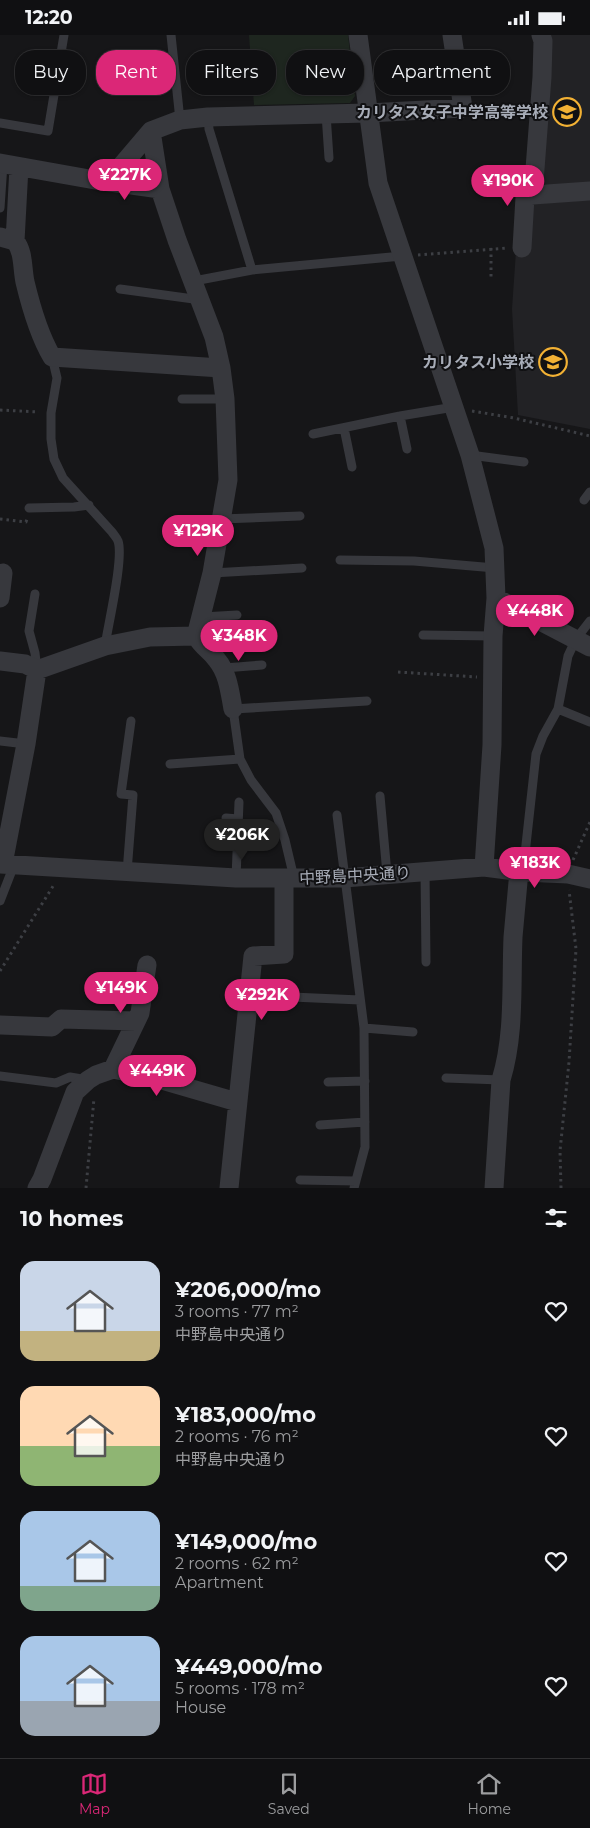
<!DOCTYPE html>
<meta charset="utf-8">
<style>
:root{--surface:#101012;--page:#19191b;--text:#f1f3f6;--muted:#9c9d9f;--line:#303032;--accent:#db2777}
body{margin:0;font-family:Montserrat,"Noto Sans JP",sans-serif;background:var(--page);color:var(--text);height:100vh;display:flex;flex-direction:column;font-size:19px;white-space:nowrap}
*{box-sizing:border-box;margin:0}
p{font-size:16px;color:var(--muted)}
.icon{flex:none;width:28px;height:28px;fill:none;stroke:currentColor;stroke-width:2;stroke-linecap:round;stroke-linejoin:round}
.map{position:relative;height:1153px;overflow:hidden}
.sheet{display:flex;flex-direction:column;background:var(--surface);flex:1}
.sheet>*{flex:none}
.hud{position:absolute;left:15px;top:15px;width:560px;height:45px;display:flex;gap:10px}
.price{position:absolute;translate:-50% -42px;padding:0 11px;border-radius:18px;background:var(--accent);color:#fff;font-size:16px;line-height:32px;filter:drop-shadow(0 1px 2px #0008)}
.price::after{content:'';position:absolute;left:50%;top:30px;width:15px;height:11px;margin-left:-8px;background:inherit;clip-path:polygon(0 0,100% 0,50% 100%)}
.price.selected{background:#222;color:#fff}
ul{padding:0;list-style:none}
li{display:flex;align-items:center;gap:15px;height:125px;padding:0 20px}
li span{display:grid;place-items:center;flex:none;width:140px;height:100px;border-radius:15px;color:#555}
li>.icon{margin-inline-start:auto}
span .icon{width:60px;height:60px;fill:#fffc;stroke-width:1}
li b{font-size:21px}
h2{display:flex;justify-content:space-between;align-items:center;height:60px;padding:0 20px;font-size:21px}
.chip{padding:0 18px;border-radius:20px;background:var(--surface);box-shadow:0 1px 4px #0004,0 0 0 1px var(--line);font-size:18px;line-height:45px}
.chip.selected{background:var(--accent);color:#fff}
.status{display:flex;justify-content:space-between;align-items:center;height:35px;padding:0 25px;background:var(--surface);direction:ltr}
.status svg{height:14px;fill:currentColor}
.tabs{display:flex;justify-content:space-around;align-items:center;height:70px;border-top:1px solid var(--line);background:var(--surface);font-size:14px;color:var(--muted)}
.tabs a{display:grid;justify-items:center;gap:2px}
.tabs .selected{color:var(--accent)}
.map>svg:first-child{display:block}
</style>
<div class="status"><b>12:20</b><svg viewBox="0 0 49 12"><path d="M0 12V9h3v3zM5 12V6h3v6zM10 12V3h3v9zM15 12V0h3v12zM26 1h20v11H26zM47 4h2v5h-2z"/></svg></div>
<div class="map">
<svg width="590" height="1153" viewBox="0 0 590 1153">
<rect width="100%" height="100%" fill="#161618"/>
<path fill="#222225" d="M 546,0 L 590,0 L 590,151 L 549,154 L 540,144 Z
M 590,165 L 590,394 L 518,380 L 512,274 L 516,216 L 531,169 Z"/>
<path fill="#1e261f" d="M 249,0 L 348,0 L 355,61 L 350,68 L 254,70 Z"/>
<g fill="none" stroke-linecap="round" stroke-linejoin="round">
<path stroke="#3d3f44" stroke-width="3" stroke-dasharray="2.5 4" stroke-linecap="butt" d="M 491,213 L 491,243
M 418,220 L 507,213
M 0,375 L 39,377
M 472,376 L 514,383 L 590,401
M 0,484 L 26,487 L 27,484
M 398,637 L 477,642
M 573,825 L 590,787
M 0,936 L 55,848
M 86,1153 L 94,1063
M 561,1153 L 560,1116 L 569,1027 L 576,914 L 569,855"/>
<path stroke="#37383d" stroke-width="9" d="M 171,0 L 180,85
M 326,79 L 329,123
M 208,82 L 209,94 L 252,235
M 0,88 L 48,96 L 64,0
M 0,173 L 3,129
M 194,246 L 252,235 L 402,221
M 120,254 L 201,265
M 52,322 L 57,343 L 51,378 L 51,404 L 54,424 L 63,443 L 112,497 C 114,500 117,503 118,506 C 124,523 108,590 105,611
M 182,364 L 225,364
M 400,381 L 407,414
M 344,393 L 352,432
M 313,399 L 400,381 L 454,372
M 470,420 L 524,427
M 584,465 L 590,457
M 29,473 L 74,472 L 89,470
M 221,484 L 300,481
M 340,525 L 414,526 L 495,533
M 212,538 L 302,533
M 35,559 L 29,596 L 35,618 L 37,635
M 202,582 L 237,580
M 423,600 L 493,601
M 224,633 L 262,630
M 558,674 L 590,687
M 0,706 L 26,709
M 170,729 L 240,724
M 380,761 L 387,839
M 337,780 L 364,993 L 365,1112 L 354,1153
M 226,783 L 238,784
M 425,836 L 426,927
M 127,837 L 133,760 L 121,759 L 131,686
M 523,837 L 536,719 L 543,701 L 558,674 L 568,621 L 576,604 L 590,586
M 236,843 L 239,767
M 294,843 L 285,805 L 276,778 L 251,745 L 240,724 L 233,674 L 367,666
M 0,866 L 14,830
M 292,962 L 360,965
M 364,993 L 413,997
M 0,1041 L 56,1048 L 70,1042 L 88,1045
M 446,1043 L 501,1045
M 328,1047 L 365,1046
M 320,1090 L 365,1087
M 300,1145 L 356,1146"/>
<path stroke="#37383d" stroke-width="19" d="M 358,0 L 378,148 L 470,420 L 494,513 L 496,563 L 493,601 L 492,710 L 484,832
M 0,128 L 95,145 L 108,142 L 117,136 L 151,96 L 180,85 L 208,82 L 368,78 L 463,73 L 452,0
M 96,145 L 160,154
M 533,160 L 542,42 L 543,6 L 541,0
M 0,202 L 15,206 L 19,132
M 15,206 C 24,217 22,233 25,247 C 31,272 39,300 52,322 L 221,333
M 522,213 L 525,162 L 533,160 L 590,156
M 0,563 L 3,538
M 496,563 L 590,612
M 196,601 C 203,613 210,615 217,625 C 228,638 230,658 233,674
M 0,626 L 25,629 L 37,635
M 0,829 L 236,843 L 344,843 L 484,832 L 523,837 L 568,839 L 590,844
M 3,829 L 26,709 L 37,635 L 105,611 L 150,602 L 196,601 L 212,538 L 228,445 L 225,364 L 221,333 L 214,302 L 177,205 L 160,154 L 151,96
M 0,990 L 52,992 L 61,984 L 136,986
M 113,1034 L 140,978 L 147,930
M 37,1153 L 42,1144 L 75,1057 L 88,1045 L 96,1040 L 113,1034 L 151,1042 L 237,1067
M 229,1153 L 253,921 L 284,919 L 284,843
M 494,1153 L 501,1045 C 515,999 511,950 513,902 C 515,880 517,858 519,836"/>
</g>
<defs>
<symbol id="school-ring" viewBox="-11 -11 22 22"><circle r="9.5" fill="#111113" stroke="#f2b134" stroke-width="1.5"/><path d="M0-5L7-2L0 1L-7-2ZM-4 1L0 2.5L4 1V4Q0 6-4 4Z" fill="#f2b134"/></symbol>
</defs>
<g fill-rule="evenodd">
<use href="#school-ring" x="551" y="61" width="32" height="32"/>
<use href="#school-ring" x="537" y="311" width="32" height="32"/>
</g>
<g text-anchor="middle" stroke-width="4" stroke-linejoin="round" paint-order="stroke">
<g font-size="16" font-weight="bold" fill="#a8adb8" stroke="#111113" text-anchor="end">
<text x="548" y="83">カリタス女子中学高等学校</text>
<text x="534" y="333">カリタス小学校</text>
</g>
<g font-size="16" fill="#a8adb8" stroke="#111113">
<text transform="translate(355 840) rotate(-3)" y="6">中野島中央通り</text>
</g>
</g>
</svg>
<b class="price" style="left:125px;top:166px">¥227K</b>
<b class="price" style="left:508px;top:172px">¥190K</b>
<b class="price" style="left:198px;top:522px">¥129K</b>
<b class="price" style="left:535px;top:602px">¥448K</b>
<b class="price" style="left:239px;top:627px">¥348K</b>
<b class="price selected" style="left:242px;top:826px">¥206K</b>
<b class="price" style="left:535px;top:854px">¥183K</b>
<b class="price" style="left:121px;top:979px">¥149K</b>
<b class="price" style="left:262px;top:986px">¥292K</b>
<b class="price" style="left:157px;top:1062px">¥449K</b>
<div class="hud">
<a class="chip">Buy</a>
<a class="chip selected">Rent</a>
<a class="chip">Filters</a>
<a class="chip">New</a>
<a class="chip">Apartment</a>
</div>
</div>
<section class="sheet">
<h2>10 homes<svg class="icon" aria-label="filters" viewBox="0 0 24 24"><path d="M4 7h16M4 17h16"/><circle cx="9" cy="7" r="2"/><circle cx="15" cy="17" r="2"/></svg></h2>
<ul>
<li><span style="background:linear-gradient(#c9d6e8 70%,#c2b280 0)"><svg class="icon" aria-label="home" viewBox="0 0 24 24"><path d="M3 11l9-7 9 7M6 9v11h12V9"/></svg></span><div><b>¥206,000/mo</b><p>3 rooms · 77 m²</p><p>中野島中央通り</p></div><svg class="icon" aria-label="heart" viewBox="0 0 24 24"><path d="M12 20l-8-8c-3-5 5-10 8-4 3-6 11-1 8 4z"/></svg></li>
<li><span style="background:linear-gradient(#ffd9b3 60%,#8fb573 0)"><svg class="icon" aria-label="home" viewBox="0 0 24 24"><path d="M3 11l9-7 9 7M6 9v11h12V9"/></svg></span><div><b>¥183,000/mo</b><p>2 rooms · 76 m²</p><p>中野島中央通り</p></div><svg class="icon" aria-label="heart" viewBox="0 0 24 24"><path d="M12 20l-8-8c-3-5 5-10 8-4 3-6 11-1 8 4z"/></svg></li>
<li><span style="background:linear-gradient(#a9c7e8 75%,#7fa58c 0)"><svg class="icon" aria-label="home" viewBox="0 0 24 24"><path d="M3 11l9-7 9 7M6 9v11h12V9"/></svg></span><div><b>¥149,000/mo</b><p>2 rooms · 62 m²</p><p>Apartment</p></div><svg class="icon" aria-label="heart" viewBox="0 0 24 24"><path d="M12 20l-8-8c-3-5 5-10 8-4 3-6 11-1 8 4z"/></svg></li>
<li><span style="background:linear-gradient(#a9c7e8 65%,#9aa5b1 0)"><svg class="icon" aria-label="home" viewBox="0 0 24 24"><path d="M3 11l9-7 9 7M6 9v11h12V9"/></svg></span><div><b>¥449,000/mo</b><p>5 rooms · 178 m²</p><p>House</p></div><svg class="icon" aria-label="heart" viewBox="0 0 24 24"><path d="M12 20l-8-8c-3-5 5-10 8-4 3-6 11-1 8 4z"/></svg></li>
</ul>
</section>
<nav class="tabs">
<a class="selected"><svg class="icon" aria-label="map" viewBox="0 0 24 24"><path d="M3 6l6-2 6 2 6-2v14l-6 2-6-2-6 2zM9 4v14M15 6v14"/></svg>Map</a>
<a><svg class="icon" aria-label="saved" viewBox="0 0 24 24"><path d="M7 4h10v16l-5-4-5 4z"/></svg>Saved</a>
<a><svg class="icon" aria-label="home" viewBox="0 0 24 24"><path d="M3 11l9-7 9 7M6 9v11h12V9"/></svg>Home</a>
</nav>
